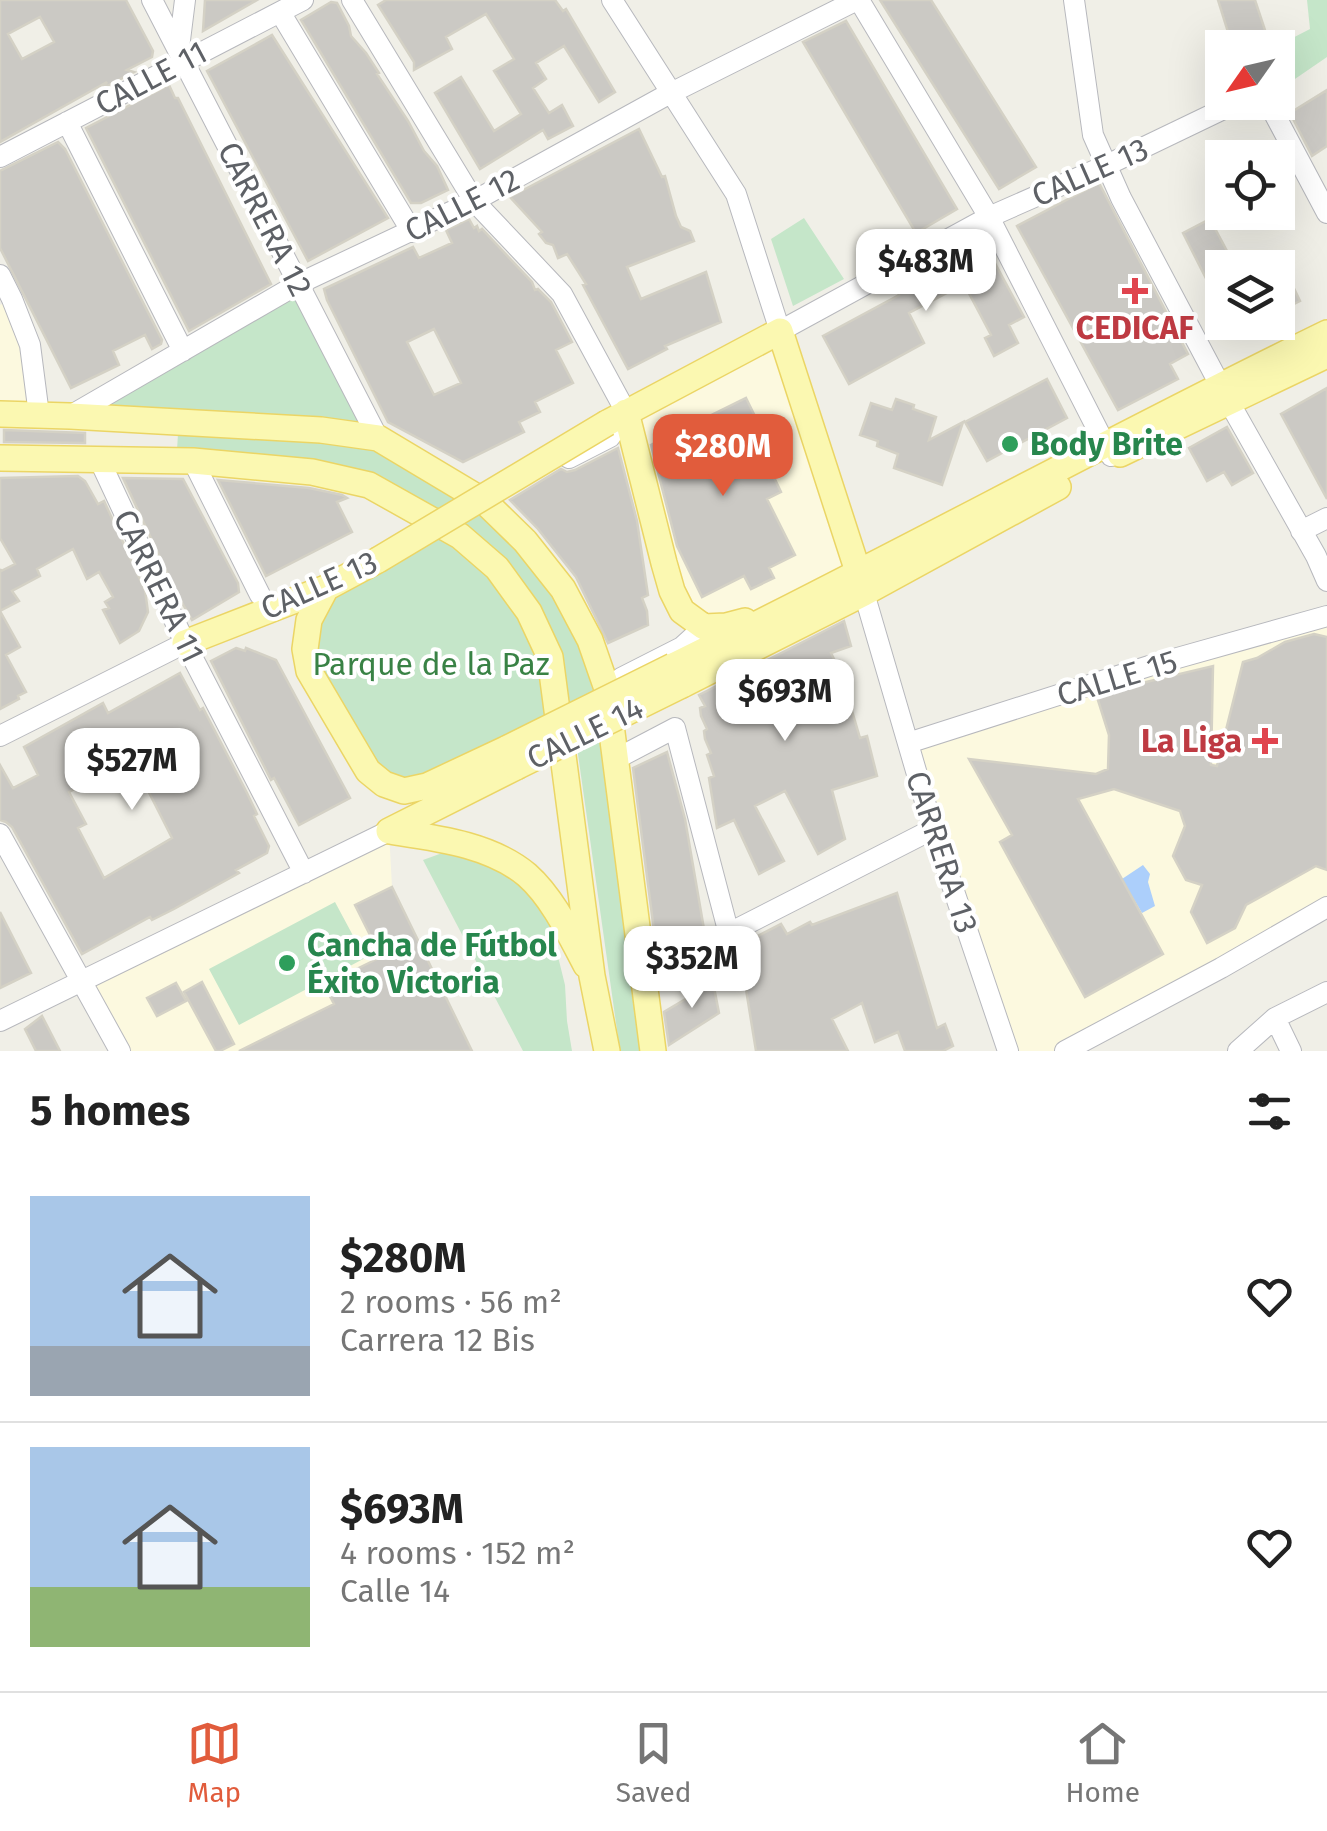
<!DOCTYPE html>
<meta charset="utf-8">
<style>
:root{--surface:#fff;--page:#f2f2f2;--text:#222;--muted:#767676;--line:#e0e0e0;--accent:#e15c3c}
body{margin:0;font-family:"Fira Sans",sans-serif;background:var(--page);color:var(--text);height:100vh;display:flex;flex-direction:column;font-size:38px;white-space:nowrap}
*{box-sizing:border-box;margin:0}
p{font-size:32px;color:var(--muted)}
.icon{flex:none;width:55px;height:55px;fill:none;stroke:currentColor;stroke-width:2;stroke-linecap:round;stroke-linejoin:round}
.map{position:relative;height:1051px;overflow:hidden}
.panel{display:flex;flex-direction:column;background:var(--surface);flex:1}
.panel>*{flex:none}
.needle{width:65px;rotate:236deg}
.tools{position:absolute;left:1205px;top:30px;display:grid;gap:20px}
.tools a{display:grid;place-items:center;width:90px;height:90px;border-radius:0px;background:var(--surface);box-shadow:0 10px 40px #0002;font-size:50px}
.price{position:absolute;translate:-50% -85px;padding:0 22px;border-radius:20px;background:#fff;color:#222;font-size:32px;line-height:65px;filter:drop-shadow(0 2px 5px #0008)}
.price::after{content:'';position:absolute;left:50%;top:60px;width:30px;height:22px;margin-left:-15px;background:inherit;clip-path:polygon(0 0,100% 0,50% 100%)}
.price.on{background:var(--accent);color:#fff}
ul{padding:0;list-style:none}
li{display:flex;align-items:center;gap:30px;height:250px;padding:0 30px}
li+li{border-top:2px solid var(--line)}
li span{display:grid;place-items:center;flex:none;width:280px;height:200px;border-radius:0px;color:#555}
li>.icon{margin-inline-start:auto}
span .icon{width:120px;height:120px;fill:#fffc;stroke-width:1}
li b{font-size:42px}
h2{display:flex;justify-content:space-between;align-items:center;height:120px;padding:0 30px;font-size:42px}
.tab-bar{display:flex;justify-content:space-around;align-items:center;height:140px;border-top:2px solid var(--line);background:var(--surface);font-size:28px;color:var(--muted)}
.tab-bar a{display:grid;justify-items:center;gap:5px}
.tab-bar .on{color:var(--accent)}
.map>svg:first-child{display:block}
</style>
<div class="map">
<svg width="1327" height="1051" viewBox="0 0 1327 1051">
<rect width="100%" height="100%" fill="#f0efe7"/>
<path fill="#fcf9df" d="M 12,299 L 39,415 L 0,414 L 0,305 Z
M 780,331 L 859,574 L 726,626 L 682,611 L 626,412 Z
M 1327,616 L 1327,907 L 1065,1051 L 1008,1051 L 908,743 Z
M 389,831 L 392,887 L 472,1051 L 120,1051 L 82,980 Z"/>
<path fill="#c5e6c9" d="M 1307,0 L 1327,0 L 1327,57 L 1292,81 L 1278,63 L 1278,48 L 1275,47 L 1310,29 Z
M 804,218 L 844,279 L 793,306 L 771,239 Z
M 298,284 L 378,438 L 70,416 Z
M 178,434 L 318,440 L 376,450 L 478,511 L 518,548 L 555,595 L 580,644 L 594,695 L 643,1051 L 620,1051 L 572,712 L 560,653 L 439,510 L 372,474 L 177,450 Z
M 437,522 L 529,612 L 560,721 L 427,786 L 384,784 L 309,671 L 326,588 Z
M 445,852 L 507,870 L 548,916 L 565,985 L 567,1021 L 572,1051 L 523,1051 L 423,860 Z
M 335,902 L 365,958 L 239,1025 L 209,969 Z"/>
<path fill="#accffb" d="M 1143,865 L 1150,874 L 1148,882 L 1155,906 L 1142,913 L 1122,879 Z"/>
<path fill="#cbc9c4" stroke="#d4d1c5" stroke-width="2.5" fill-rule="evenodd" d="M 0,0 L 126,0 L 153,51 L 152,57 L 127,70 L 134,72 L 103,88 L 107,82 L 0,142 ZM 40,17 L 54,42 L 22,59 L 8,34 Z
M 205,0 L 257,0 L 203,31 Z
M 386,0 L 555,0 L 563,11 L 566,9 L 615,92 L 599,102 L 564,46 L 536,63 L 546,79 L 533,88 L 549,113 L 562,105 L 573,126 L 548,139 L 543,130 L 480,169 L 435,93 L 461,77 L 494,131 L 521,114 L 494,71 L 514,59 L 486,14 L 446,37 L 452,49 L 414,70 L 414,62 L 378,5 Z
M 880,0 L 931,0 L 1036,167 L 999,189 Z
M 1218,0 L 1255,0 L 1268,39 L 1233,48 Z
M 331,2 L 337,3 L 349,26 L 351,36 L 366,53 L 379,73 L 377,74 L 408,121 L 424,151 L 437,166 L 448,190 L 421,203 L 411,203 L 301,20 Z
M 846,21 L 957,209 L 916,233 L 803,42 Z
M 272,35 L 388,218 L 308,261 L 207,71 Z
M 169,85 L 175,98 L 178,98 L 271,284 L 189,331 L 86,128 Z
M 1327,90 L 1327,146 L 1312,156 L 1290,113 Z
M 639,129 L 662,177 L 665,176 L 676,216 L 681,227 L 690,231 L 694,241 L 627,267 L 641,299 L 706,272 L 721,322 L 665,346 L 667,349 L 628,369 L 583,285 L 586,284 L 567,254 L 558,258 L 553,245 L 546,243 L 539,234 L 542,232 L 510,197 Z
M 58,142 L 65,149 L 162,340 L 161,344 L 152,349 L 145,335 L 113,351 L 119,365 L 71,388 L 0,248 L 0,171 Z
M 1099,183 L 1188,354 L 1170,364 L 1178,379 L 1118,410 L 1017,226 Z
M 469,219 L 474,228 L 477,226 L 479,231 L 482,229 L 532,282 L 535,290 L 538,289 L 551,302 L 572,342 L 556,350 L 573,383 L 535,402 L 540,412 L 519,422 L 524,432 L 463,462 L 388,422 L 327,300 L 324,289 L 413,247 L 419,258 L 452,243 L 446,230 ZM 434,329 L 461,383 L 434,395 L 407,342 Z
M 1210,219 L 1236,268 L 1222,268 L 1222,310 L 1183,233 Z
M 983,241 L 1024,317 L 1009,325 L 1018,343 L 994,356 L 985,338 L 991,335 L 964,284 L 909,313 L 924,343 L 849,384 L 823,336 L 899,295 L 895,288 Z
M 1278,255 L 1300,301 L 1278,312 Z
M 1047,379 L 1067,418 L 987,461 L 965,422 Z
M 1327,388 L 1327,499 L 1281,414 Z
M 746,398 L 780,467 L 771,471 L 781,492 L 767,499 L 795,555 L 769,568 L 774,578 L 751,589 L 744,576 L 702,597 L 677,546 L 651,445 Z
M 896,399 L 914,405 L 913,409 L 936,417 L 929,440 L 963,422 L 942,485 L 894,468 L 898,454 L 877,446 L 878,441 L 860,435 L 871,403 L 892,410 Z
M 1227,427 L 1253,473 L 1232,485 L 1224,472 L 1207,481 L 1189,448 Z
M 4,430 L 85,433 L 85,443 L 4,442 Z
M 618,448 L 637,521 L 648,595 L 642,598 L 647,611 L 648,625 L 608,643 L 576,577 L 538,529 L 510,500 L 561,469 L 567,472 L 575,470 Z
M 78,476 L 85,481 L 98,504 L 104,501 L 145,590 L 148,612 L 139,631 L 120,643 L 103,610 L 109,608 L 105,602 L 113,597 L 99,572 L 87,579 L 73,549 L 37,569 L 40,576 L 12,591 L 19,601 L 0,611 L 20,647 L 6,655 L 26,692 L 18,696 L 19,699 L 0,709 L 0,569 L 1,571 L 15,564 L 0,538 L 0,478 Z
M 123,478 L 183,479 L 238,583 L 239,592 L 192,620 L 177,594 Z
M 218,480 L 309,488 L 342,495 L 347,498 L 337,502 L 352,532 L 266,576 Z
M 844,621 L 851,646 L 831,653 L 841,673 L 836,675 L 847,694 L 860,738 L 867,736 L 877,776 L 832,790 L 845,839 L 818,854 L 785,791 L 755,806 L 784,861 L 759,874 L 734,820 L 717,828 L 709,778 L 714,776 L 707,755 L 711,753 L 705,739 L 704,731 L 707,729 L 701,716 L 700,708 L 705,706 L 699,695 Z
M 1314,634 L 1327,637 L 1327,870 L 1316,866 L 1246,905 L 1235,928 L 1207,943 L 1191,912 L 1202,885 L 1186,880 L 1173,856 L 1185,826 L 1180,811 L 1114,789 L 1078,799 L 1163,954 L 1085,997 L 1000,842 L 1012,835 L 969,759 L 1096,774 L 1108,769 L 1109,735 L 1097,697 L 1142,683 L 1213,666 L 1211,765 L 1217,766 L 1243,662 L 1257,658 L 1285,642 Z
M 236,648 L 245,651 L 246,648 L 276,660 L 350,798 L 299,825 L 274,778 L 271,780 L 211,661 Z
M 180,673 L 200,710 L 203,708 L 247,793 L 257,814 L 254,816 L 269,846 L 267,853 L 236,870 L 239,873 L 174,909 L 152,920 L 150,917 L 82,954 L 12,827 L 6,822 L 0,820 L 0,765 L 13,788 L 38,775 L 24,747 L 103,703 L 108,713 ZM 126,747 L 172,838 L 104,878 L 78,828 L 86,824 L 69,792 L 85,784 L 79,772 Z
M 667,752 L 685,819 L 704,929 L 657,954 L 633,768 Z
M 392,887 L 472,1051 L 239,1051 L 334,1004 L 324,985 L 381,957 L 355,905 Z
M 897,893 L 937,1028 L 945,1024 L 953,1046 L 943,1051 L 905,1051 L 898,1032 L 875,1042 L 862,1003 L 832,1019 L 848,1051 L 756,1051 L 743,971 L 747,969 L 746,942 L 781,924 L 787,934 L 810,922 L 812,925 Z
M 0,912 L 31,973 L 0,988 Z
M 711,972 L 719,1013 L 669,1045 L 664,1012 L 699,991 L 696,981 Z
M 202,982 L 234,1044 L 220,1051 L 216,1051 L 184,992 Z
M 176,983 L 186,1001 L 157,1016 L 147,998 Z
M 42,1016 L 60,1051 L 36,1051 L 25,1029 Z"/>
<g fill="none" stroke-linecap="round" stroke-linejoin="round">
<defs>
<path id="minor" d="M 152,0 L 378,438
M 352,0 L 474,201 L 562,294 L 626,412 L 610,437 L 569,458
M 612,0 L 736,194 L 780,331 L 989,217 L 1107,165 L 1238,102
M 859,0 L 989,217 L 1111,456
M 1074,0 L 1093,135 L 1121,198 L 1229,402 L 1316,556 L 1327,581
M 280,12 L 412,232
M 179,48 L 185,0
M 1268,102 L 1327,213
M 67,122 L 183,351
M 0,157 L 303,0
M 0,275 L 12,299 L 30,345 L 39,415
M 70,416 L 298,284 L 474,201 L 663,97 L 857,0
M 99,459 L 185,643 L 304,873
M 193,461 L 260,595
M 1301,531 L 1327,518
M 864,593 L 933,829 L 1008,1051
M 621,678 L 682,647 L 704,627
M 0,736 L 185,643
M 908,743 L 1149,666 L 1327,616
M 614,760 L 675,728 L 729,934
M 0,834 L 120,1051
M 643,977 L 933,829
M 1275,1018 L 1291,1051
M 0,1021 L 389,831
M 1065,1051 L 1221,968 L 1327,907
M 1238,1051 L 1275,1018 L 1327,992"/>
<path id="major" d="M 626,412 L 664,563 L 672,591 L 682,611 L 704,627 L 726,626 L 745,621
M 0,414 L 70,416 L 321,430 L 378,438 L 485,502 L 525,541 L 563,589 L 590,640 L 606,686 L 653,1051
M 607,423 L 780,331 L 863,587
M 1120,454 L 1327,355
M 0,458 L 193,461 L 312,472 L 369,485 L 460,536 L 497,568 L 529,612 L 550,657 L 592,976 L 607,1051
M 326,588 L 309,620 L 305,649 L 309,671 L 368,771 L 384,784 L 404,791 L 427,786 L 508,748
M 185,643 L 326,588 L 378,560
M 673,666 C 893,558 1107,440 1327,333
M 682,685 L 864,593 L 1058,487
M 389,831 C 435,838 490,844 527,875 C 553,898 570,935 586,965
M 389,831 L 516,767"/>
</defs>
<use href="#minor" stroke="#b7b8bd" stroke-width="22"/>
<use href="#major" stroke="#ebd565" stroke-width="28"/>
<use href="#minor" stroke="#fff" stroke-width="20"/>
<use href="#major" stroke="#fbf8b1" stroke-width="25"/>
<defs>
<path id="major-bridge" d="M 378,560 L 607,423
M 508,748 L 673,666
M 516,767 L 682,685"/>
</defs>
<use href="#major-bridge" stroke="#ebd565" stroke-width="28" stroke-linecap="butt"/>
<use href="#major-bridge" stroke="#fbf8b1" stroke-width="25"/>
</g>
<g fill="#e0444e" stroke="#fff" stroke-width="4">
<path d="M1130 276h10v10h10v10h-10v10h-10v-10h-10v-10h10z"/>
<path d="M1260 726h10v10h10v10h-10v10h-10v-10h-10v-10h10z"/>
</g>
<g fill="#2e9e5b" stroke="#fff" stroke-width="4">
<circle cx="1010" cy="444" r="10"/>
<circle cx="287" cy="963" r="10"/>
</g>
<g text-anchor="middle" stroke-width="8" stroke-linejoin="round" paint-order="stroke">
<g font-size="32" fill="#5e6166" stroke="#fff">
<text transform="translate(151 78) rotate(-28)" y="11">CALLE 11</text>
<text transform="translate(1090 172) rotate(-24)" y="11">CALLE 13</text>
<text transform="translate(462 205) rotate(-27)" y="11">CALLE 12</text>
<text transform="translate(265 219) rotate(63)" y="11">CARRERA 12</text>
<text transform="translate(319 585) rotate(-24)" y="11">CALLE 13</text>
<text transform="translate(159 586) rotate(64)" y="11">CARRERA 11</text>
<text transform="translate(1117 678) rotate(-17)" y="11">CALLE 15</text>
<text transform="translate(585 733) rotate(-26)" y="11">CALLE 14</text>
<text transform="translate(942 852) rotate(72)" y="11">CARRERA 13</text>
</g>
<g font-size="32" font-weight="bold" fill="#be3a42" stroke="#fff">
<text x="1135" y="339">CEDICAF</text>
<text x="1242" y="752" text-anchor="end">La Liga</text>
</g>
<g font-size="32" font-weight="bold" fill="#27864d" stroke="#fff" text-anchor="start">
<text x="1030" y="455">Body Brite</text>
<text x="307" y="956">Cancha de Fútbol<tspan x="307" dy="37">Éxito Victoria</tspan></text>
</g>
<g font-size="32" fill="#398245" stroke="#fff">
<text x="431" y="675">Parque de la Paz</text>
</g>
</g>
</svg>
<div class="tools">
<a><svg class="needle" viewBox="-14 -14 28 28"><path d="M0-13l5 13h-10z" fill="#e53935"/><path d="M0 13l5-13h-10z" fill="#767676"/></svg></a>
<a><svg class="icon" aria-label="locate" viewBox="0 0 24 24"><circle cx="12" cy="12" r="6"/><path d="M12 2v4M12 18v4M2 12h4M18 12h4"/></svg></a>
<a><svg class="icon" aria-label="layers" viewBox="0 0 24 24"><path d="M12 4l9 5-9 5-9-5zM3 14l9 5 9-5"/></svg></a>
</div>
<b class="price" style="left:926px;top:314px">$483M</b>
<b class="price on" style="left:723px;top:499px">$280M</b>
<b class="price" style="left:785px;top:744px">$693M</b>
<b class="price" style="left:132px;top:813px">$527M</b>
<b class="price" style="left:692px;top:1011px">$352M</b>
</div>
<section class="panel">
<h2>5 homes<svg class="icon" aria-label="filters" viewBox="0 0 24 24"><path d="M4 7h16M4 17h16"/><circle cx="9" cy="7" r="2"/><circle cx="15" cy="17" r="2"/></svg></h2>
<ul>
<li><span style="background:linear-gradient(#a9c7e8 75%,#9aa5b1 0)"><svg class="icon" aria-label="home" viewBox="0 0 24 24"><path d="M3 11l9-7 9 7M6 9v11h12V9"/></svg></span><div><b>$280M</b><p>2 rooms · 56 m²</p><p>Carrera 12 Bis</p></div><svg class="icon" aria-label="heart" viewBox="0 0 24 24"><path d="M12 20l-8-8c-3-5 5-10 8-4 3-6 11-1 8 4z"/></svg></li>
<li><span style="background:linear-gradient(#a9c7e8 70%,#8fb573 0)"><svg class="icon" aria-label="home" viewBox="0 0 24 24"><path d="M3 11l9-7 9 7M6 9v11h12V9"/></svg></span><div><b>$693M</b><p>4 rooms · 152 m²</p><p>Calle 14</p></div><svg class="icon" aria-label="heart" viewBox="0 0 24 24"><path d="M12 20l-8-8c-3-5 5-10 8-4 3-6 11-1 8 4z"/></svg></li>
</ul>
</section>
<nav class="tab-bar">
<a class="on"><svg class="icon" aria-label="map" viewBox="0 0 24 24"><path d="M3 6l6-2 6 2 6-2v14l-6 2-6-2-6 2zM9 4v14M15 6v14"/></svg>Map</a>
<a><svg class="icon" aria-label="saved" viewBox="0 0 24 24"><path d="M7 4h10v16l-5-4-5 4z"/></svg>Saved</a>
<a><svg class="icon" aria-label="home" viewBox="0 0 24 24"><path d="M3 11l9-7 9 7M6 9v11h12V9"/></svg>Home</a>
</nav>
